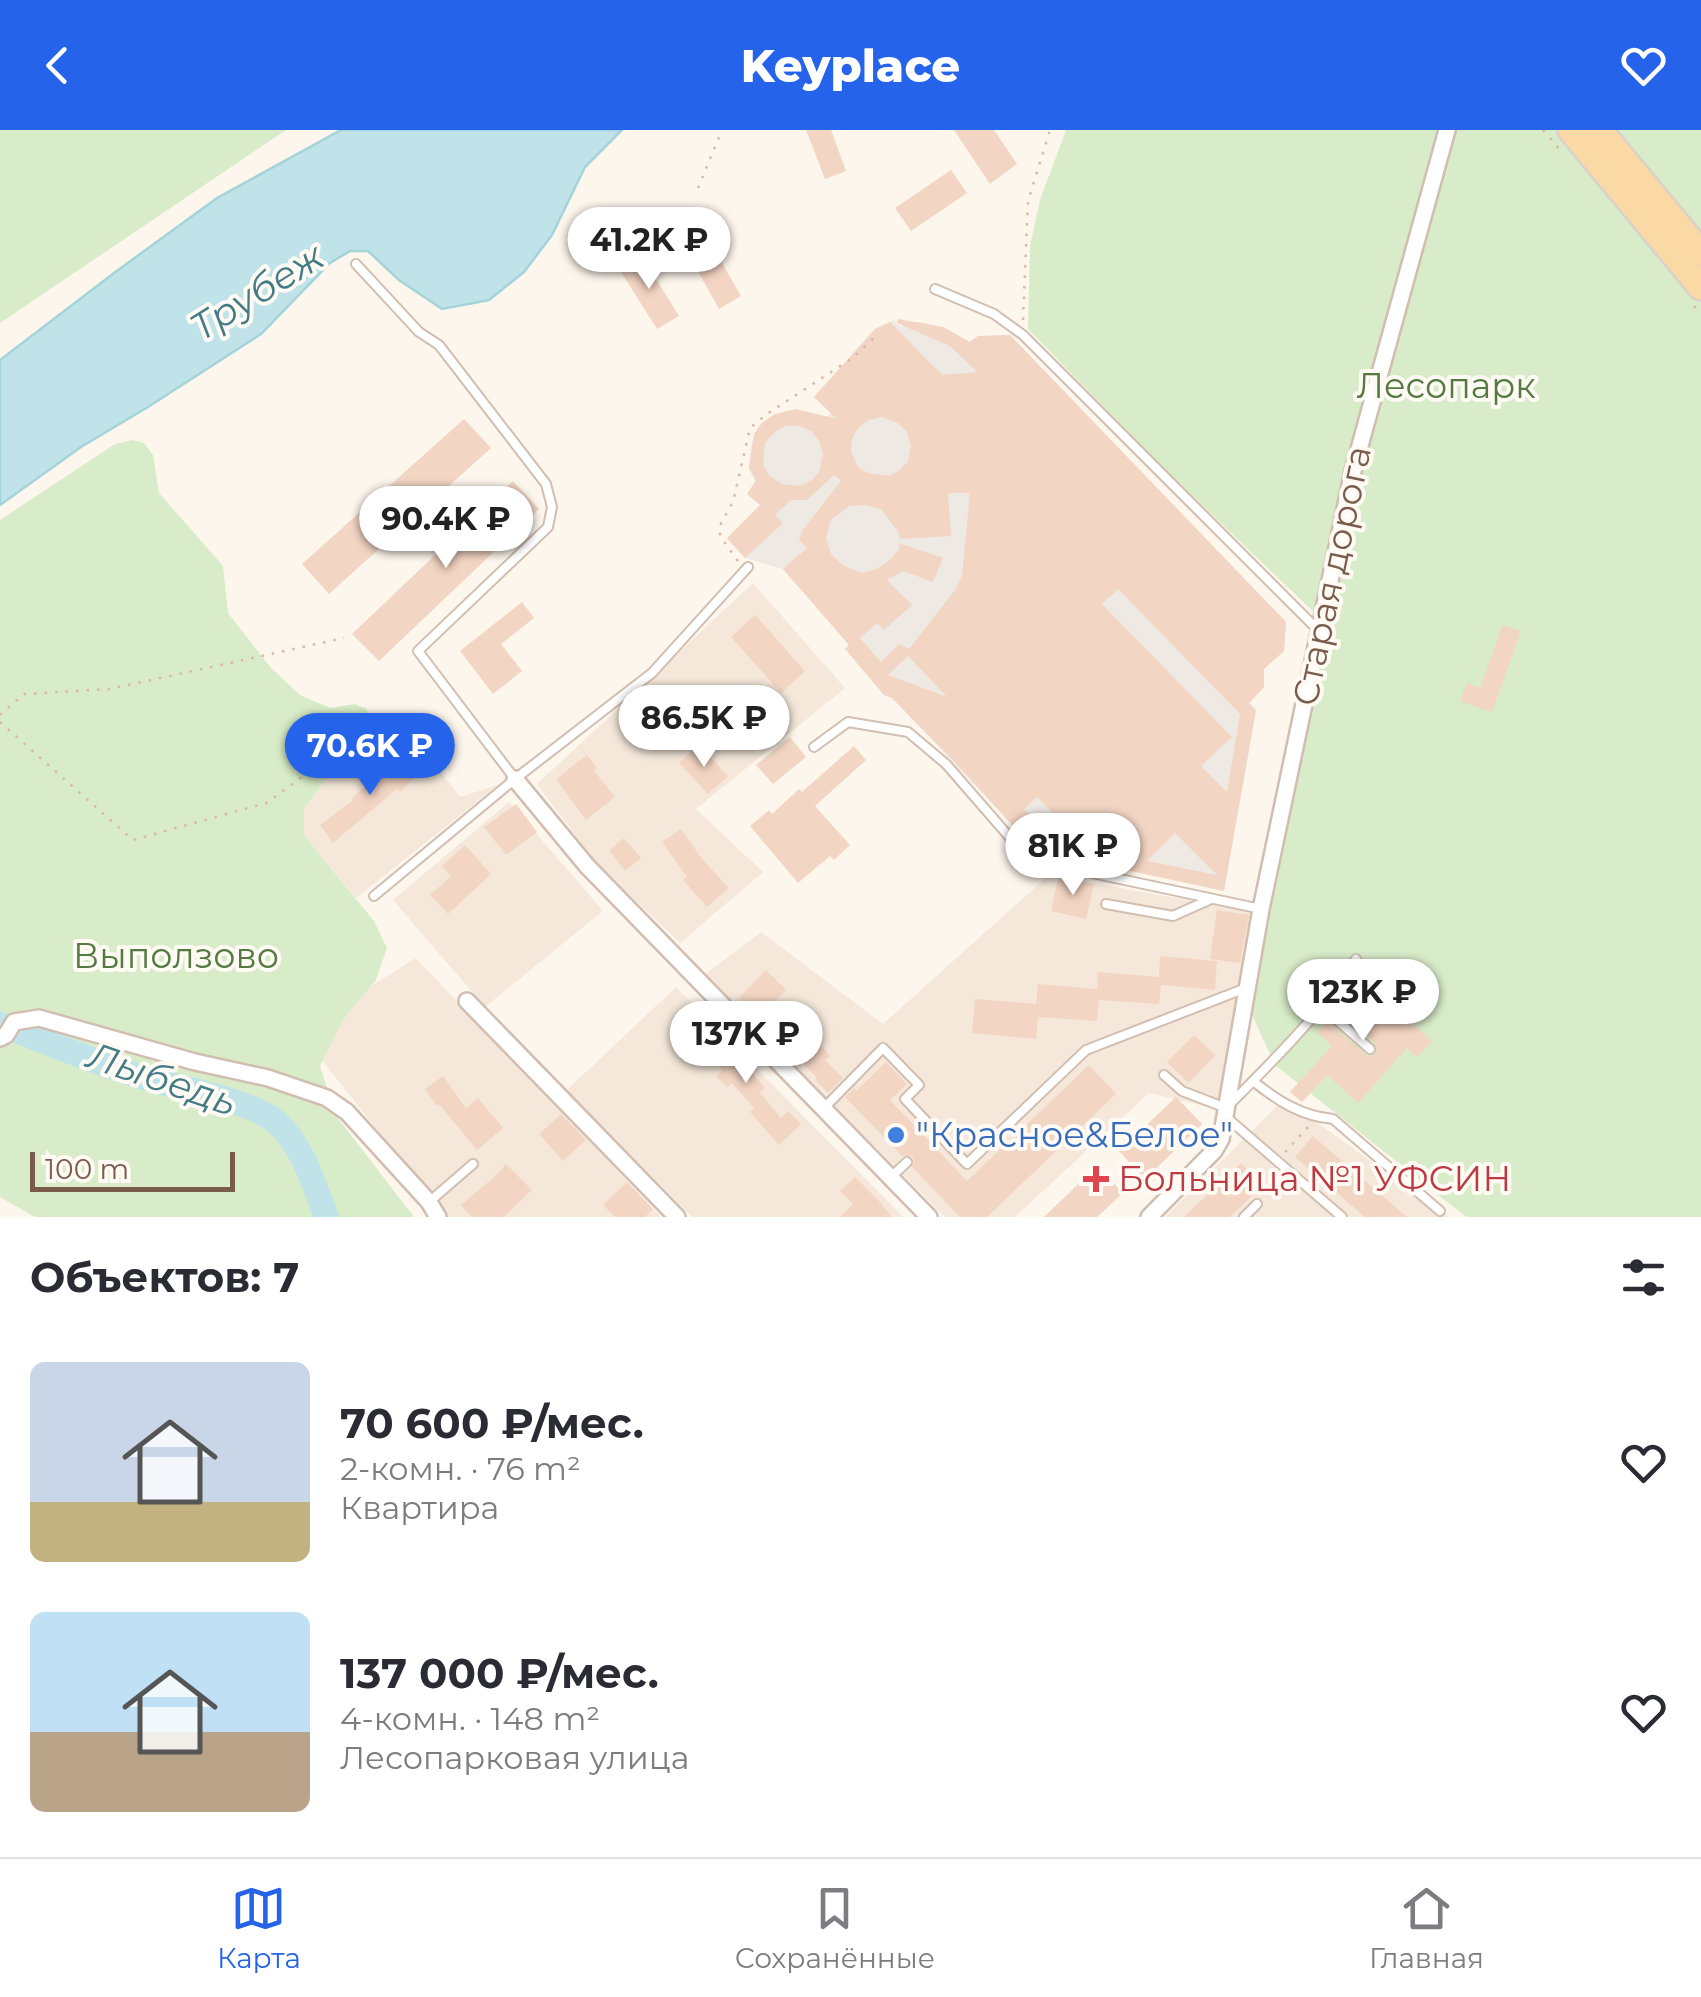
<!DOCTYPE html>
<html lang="ru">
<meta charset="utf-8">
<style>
:root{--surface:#fff;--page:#f7f7f7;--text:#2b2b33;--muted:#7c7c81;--line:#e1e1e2;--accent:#2563eb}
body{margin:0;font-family:Montserrat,sans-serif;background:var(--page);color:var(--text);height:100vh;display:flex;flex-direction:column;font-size:38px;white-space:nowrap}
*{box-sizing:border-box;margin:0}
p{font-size:32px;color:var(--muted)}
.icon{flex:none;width:55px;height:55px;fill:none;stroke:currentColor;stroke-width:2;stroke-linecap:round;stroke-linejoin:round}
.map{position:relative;height:1087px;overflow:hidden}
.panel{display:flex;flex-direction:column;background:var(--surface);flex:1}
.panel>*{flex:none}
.scale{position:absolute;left:30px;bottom:25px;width:205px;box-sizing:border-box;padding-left:10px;border:5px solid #7a5c4d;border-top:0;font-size:28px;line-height:35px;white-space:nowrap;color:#7a5c4d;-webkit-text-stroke:8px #fffaf3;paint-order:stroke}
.price{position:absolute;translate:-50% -85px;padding:0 22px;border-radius:35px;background:#fff;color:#222;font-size:32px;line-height:65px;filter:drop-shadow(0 2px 5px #0008)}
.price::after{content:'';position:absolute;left:50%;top:60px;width:30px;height:22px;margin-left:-15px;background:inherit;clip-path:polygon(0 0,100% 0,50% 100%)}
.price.active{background:var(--accent);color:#fff}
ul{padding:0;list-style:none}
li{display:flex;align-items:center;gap:30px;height:250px;padding:0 30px}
li span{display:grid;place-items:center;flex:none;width:280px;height:200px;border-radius:15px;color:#555}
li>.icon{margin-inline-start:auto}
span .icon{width:120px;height:120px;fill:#fffc;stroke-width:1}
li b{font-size:42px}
h2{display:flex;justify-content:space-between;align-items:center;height:120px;padding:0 30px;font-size:42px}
header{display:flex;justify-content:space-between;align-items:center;height:130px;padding:0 30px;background:var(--accent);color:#fff;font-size:45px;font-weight:800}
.menu{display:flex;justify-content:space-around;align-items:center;height:140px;border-top:2px solid var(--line);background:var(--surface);font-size:28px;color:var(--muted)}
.menu a{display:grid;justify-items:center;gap:5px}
.menu .active{color:var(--accent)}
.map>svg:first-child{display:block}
</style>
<header><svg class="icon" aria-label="back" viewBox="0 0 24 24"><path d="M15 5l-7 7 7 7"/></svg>Keyplace<svg class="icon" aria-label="heart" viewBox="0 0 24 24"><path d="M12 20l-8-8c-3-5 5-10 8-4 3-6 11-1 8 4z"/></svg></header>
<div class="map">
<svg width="1701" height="1087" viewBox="0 0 1701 1087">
<rect width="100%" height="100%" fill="#fdf6ec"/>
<path fill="#f5e8da" d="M 753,453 L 845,558 L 696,679 L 763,742 L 680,813 L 597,734 L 537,654 Z
M 401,590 L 460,667 L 498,655 L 356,768 L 304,705 L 304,678 L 335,638 L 368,608 Z
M 509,672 L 603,781 L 485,877 L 393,770 Z
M 1049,745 L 1254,782 L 1217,979 L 1149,963 L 1015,1087 L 945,1087 L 704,845 L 761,802 L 883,894 Z
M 416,828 L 661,1087 L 446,1087 L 299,901 Z
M 676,857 L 903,1087 L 692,1087 L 567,960 Z
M 1284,969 L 1449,1087 L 1165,1087 Z"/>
<path fill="#efe9e4" d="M 894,190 L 901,197 L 918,192 L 943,197 L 970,212 L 978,206 L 1010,205 L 1286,492 L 1284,521 L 1264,539 L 1264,557 L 1250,573 L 1256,580 L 1224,761 L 1068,726 L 1053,738 L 892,568 L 884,565 L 845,519 L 849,515 L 783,439 L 745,428 L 727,409 L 760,375 L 747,364 L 755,351 L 749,338 L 750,323 L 754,304 L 762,293 L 775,284 L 796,279 L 824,290 L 831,283 L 814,267 L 875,199 Z"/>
<path fill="#d8ecc9" d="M 0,0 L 286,0 L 0,193 Z
M 1066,0 L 1701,0 L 1701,1087 L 1466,1087 L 1275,935 L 1250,881 L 1322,490 L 1158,333 L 1028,199 L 1030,116 L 1040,70 Z
M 133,310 L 144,313 L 153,325 L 159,363 L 223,436 L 228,483 L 271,538 L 300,565 L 330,578 L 355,574 L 367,579 L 368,608 L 335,638 L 304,678 L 304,705 L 374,791 L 387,818 L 376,850 L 344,888 L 320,936 L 337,987 L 414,1087 L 35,1087 L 0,1067 L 0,390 L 115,314 Z"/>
<path fill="#bfe3e8" stroke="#a5d3da" stroke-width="2.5" d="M 341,0 L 622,0 L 585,37 L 552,105 L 524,142 L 489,170 L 442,179 L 399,150 L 368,121 L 350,121 L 330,133 L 261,204 L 148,277 L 81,317 L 0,375 L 0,230 L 114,143 L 217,68 Z"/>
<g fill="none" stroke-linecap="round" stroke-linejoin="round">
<path stroke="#bfe3e8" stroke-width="25" d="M 0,894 C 48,913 96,933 145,948 C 179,958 250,970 276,992 C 303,1015 314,1055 326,1087"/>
</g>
<path fill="#f3d5c3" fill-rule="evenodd" d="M 806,0 L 831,0 L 846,41 L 825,49 Z
M 954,0 L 994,0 L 1017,34 L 990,54 Z
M 951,40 L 967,63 L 911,101 L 895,78 Z
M 709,110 L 741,166 L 719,179 L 687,122 Z
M 641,125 L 679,186 L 657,199 L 619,139 Z
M 898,189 L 943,197 L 970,212 L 978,206 L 1010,205 L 1286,492 L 1284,521 L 1264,539 L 1264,557 L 1249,573 L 1256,580 L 1224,761 L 1107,736 L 1037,667 L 1024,679 L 1068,726 L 1058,734 L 1048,734 L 951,628 L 892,568 L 884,565 L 845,519 L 849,515 L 783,439 L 807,418 L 799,410 L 802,401 L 841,351 L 834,345 L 807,370 L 791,370 L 775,385 L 783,393 L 745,428 L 727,408 L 760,375 L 747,364 L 756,351 L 749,338 L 754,304 L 762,293 L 775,284 L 796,279 L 837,289 L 814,267 L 875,199 L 890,192 L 942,245 L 977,242 L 950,216 L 897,193 ZM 882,287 L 898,293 L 907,302 L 911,316 L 908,331 L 900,340 L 889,346 L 867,343 L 858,337 L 851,322 L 852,309 L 858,298 L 868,290 ZM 786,296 L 799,296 L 811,301 L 819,311 L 823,325 L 819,342 L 812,350 L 799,356 L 782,354 L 770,346 L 763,335 L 765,313 L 775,302 ZM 948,363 L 970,363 L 962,446 L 955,460 L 909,519 L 899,514 L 881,532 L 860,508 L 877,493 L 884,500 L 912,475 L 887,450 L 903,441 L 933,452 L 943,428 L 899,413 L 899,419 L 890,430 L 877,439 L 861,443 L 844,436 L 831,424 L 826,408 L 831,390 L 849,376 L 865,375 L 881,379 L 899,403 L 899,409 L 951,406 ZM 1118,459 L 1240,584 L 1227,662 L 1201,636 L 1232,607 L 1102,474 ZM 908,526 L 947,567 L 888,545 ZM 1175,703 L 1217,745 L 1147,731 Z
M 464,289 L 491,318 L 329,464 L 302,434 Z
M 513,351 L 539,379 L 379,531 L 352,504 Z
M 522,472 L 534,488 L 501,514 L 522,541 L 493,564 L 460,521 Z
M 755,485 L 805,541 L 781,563 L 731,507 Z
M 1503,495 L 1521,501 L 1492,582 L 1460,571 L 1467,553 L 1480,558 Z
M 659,557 L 686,588 L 664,607 L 637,576 Z
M 790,607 L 806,627 L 773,654 L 756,635 Z
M 699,615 L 728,646 L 708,664 L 679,633 Z
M 854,616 L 866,630 L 815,676 L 850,715 L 834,730 L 830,726 L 798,753 L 750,696 L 769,680 L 772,684 L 799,659 L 802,662 Z
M 403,625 L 420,642 L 400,662 L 397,659 L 333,713 L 320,695 L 353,670 L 352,668 L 371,652 L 373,654 Z
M 587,625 L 597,638 L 594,641 L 615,667 L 586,690 L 556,649 Z
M 516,674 L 537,702 L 506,725 L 484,697 Z
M 681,699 L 702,729 L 729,758 L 707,777 L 683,750 L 687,747 L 662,712 Z
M 624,708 L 641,728 L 625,741 L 609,720 Z
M 465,715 L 491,744 L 448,784 L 430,765 L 451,746 L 442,736 Z
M 1058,749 L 1094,754 L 1086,789 L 1051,781 Z
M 1217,780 L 1249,785 L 1240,833 L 1210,829 Z
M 1160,826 L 1217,831 L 1215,860 L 1161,855 L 1159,874 L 1099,870 L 1097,891 L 1038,887 L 1036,909 L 972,903 L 975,869 L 1036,874 L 1038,854 L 1097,859 L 1098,842 L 1159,847 Z
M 766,840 L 786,860 L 759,887 L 739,868 Z
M 1356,843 L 1432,911 L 1417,927 L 1407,918 L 1358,973 L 1327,945 L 1302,972 L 1290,962 L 1332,916 L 1317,902 L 1327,891 L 1366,925 L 1371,926 L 1377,921 L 1375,913 L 1337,880 L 1355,858 L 1349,852 Z
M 796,886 L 830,926 L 825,930 L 843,948 L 828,963 L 815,950 L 817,948 L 799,929 L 801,927 L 779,902 Z
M 707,895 L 735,926 L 736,924 L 748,934 L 746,936 L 765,958 L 760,963 L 781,988 L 788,981 L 801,994 L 779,1015 L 750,982 L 754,978 L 732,953 L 728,957 L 716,947 L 722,940 L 693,908 Z
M 1194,905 L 1215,925 L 1189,953 L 1167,932 Z
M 886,932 L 907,954 L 890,970 L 967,1051 L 1089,935 L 1116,964 L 987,1087 L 960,1087 L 912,1037 L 914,1031 L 912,1026 L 902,1026 L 845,967 L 854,958 L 856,961 Z
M 443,946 L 466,978 L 478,968 L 503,998 L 477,1020 L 439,974 L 437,976 L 425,959 Z
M 1176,967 L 1202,994 L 1145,1049 L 1119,1021 Z
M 561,984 L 586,1010 L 563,1031 L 539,1004 Z
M 1313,1006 L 1407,1087 L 1365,1087 L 1295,1027 Z
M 1241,1033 L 1263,1055 L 1230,1087 L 1184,1087 Z
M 506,1034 L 532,1060 L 504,1087 L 471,1087 L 461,1075 L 494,1047 Z
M 1097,1036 L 1123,1063 L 1097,1087 L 1044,1087 Z
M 855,1047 L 878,1070 L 892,1087 L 840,1087 L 853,1074 L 840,1061 Z
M 627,1052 L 653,1079 L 645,1087 L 615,1087 L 603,1075 Z"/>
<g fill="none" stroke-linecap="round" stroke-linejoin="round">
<defs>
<path id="lane" d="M 356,134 L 419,202 L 439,215 L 546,354 L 552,377 L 548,397 L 418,521 L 515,649
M 935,159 L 994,184 L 1023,205 L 1320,502
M 814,617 L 848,592 L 908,602 L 946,634 L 1039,741 L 1087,742 L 1261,779
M 374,766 L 515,649 L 652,543 L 748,437
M 1106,774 L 1173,786 L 1211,769
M 1321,876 L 1370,919
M 1164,945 L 1182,961 L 1226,978 C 1272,932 1321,884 1356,829
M 1253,951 C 1278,971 1301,986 1333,989 L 1440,1081
M 823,979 L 883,918 L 919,955 L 905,969 L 967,1034 L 1086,920 L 1246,858
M 1225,986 L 1342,1087
M 890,1048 L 907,1032
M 429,1072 L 473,1034
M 1244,1087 L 1257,1074"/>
<path id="street" d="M 515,649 L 587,736 L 929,1087
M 467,871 L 677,1087
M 0,908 L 6,905 L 14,892 L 39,888 L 195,932 L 268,948 L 327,968 L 347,982 L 429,1072 L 438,1087
M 1149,1087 L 1214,1021 L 1221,1009 L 1261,779 L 1353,341 L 1447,0"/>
<path id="primary" d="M 1571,0 L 1701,157
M 1599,0 L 1701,123"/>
</defs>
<use href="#lane" stroke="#d1beb0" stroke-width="12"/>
<use href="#street" stroke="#d1beb0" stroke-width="20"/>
<use href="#primary" stroke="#dad1cd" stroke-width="30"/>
<path stroke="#d9b8a5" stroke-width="2.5" stroke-dasharray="2.5 8" stroke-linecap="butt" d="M 1543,0 L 1562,22
M 698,58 L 722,0
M 1694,176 L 1701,183
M 1023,190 L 1028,71 L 1050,0
M 738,431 L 720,406 L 721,393 L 733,372 L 750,298 L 767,284 L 851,229 L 876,206
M 0,585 L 24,564 L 110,559 L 344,508
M 0,592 L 133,710 L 266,673 L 393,582
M 1285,1022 L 1310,995
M 1263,1065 L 1275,1046"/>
<use href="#lane" stroke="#fff" stroke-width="8"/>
<use href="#street" stroke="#fff" stroke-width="15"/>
<use href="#primary" stroke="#fbd9a5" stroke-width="25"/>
</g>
<circle fill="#3f7fe0" stroke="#fffaf3" stroke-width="4" cx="896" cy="1005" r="10"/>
<path fill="#e0444e" stroke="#fffaf3" stroke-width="4" d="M1091 1034h10v10h10v10h-10v10h-10v-10h-10v-10h10z"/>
<g text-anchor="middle" stroke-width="8" stroke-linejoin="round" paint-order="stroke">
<g font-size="35" fill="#537a41" stroke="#fffaf3">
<text x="1446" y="268">Лесопарк</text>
<text x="176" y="838">Выползово</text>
</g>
<g font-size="35" fill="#7a5c4d" stroke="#fffaf3">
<text transform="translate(1332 446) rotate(-78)" y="12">Старая дорога</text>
</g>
<g font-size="35" fill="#366cbe" stroke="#fffaf3" text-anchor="start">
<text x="916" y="1017">"Красное&amp;Белое"</text>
</g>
<g font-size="35" fill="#be3a42" stroke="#fffaf3" text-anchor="start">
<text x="1118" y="1061">Больница №1 УФСИН</text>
</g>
<g font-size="38" font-style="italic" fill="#437c86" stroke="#fffaf3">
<text transform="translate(257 162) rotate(-32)" y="13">Трубеж</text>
<text transform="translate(162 949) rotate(19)" y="13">Лыбедь</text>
</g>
</g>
</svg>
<div class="scale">100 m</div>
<b class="price" style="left:649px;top:162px">41.2K ₽</b>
<b class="price" style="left:446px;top:441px">90.4K ₽</b>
<b class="price" style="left:704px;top:640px">86.5K ₽</b>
<b class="price active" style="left:370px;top:668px">70.6K ₽</b>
<b class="price" style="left:1073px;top:768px">81K ₽</b>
<b class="price" style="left:1363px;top:914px">123K ₽</b>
<b class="price" style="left:746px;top:956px">137K ₽</b>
</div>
<section class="panel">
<h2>Объектов: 7<svg class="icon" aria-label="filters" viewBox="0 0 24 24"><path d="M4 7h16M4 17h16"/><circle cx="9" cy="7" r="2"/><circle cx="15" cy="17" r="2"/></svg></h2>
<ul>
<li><span style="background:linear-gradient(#c9d6e8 70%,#c2b280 0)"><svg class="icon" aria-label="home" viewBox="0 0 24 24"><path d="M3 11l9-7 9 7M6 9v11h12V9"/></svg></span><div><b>70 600 ₽/мес.</b><p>2-комн. · 76 m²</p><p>Квартира</p></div><svg class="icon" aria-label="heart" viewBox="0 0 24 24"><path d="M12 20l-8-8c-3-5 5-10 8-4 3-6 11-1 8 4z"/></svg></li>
<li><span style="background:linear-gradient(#bfe0f5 60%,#b9a48a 0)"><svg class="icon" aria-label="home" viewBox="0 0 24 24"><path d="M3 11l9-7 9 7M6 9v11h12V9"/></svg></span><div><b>137 000 ₽/мес.</b><p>4-комн. · 148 m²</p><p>Лесопарковая улица</p></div><svg class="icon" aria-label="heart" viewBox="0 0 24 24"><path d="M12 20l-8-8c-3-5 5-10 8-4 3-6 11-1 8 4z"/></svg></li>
</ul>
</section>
<nav class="menu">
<a class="active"><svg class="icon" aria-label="map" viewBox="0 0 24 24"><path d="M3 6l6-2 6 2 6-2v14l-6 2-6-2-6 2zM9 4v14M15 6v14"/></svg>Карта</a>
<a><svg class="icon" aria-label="saved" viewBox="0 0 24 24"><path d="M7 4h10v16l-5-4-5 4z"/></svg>Сохранённые</a>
<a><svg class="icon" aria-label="home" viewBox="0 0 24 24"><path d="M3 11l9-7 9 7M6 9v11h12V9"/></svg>Главная</a>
</nav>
